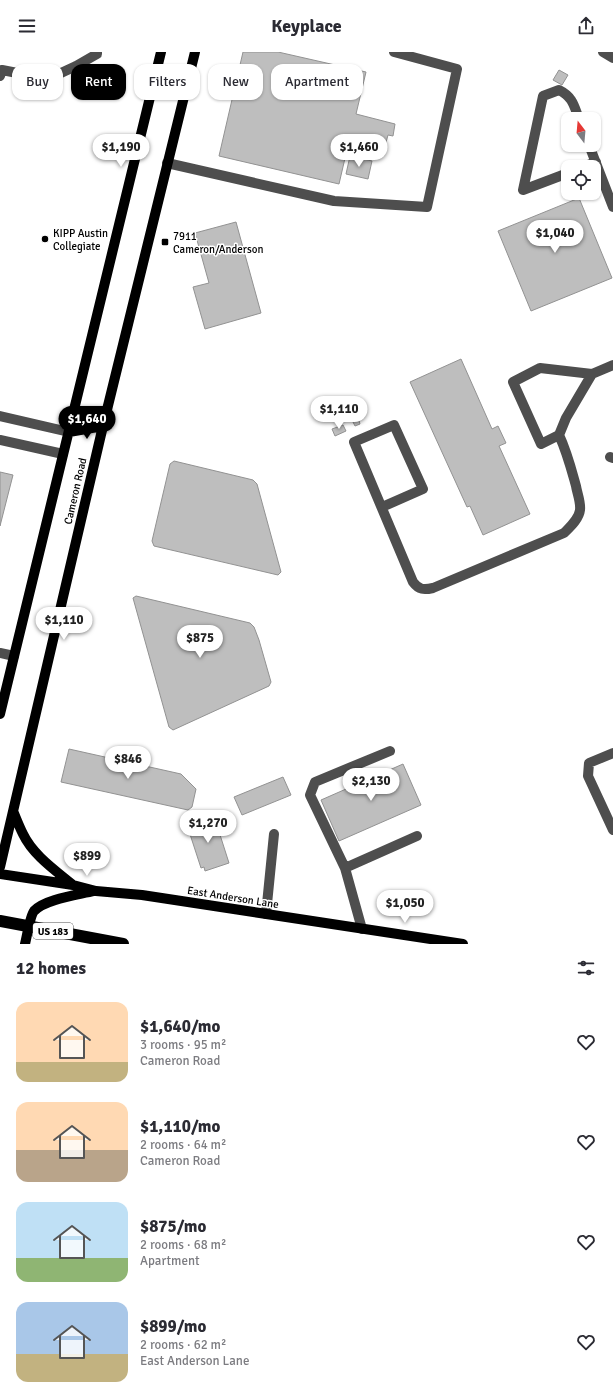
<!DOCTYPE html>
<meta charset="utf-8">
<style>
:root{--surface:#fff;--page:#f2f2f3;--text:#2b2b33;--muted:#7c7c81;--accent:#000}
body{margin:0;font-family:Signika,sans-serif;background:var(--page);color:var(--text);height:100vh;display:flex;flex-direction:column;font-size:15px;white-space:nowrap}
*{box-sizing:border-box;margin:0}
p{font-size:13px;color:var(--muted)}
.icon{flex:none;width:22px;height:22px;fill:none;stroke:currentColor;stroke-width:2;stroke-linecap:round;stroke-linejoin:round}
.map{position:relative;height:892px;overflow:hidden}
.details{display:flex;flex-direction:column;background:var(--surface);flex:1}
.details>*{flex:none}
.hud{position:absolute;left:12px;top:12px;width:400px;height:36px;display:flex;gap:8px}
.needle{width:26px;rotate:344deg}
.controls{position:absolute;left:561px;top:60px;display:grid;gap:8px}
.controls a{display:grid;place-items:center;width:40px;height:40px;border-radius:8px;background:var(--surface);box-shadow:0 1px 3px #0004;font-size:20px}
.price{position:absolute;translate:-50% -34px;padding:0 9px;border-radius:14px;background:#fff;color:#222;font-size:13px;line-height:26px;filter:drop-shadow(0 1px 2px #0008)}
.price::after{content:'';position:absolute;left:50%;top:24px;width:12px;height:9px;margin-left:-6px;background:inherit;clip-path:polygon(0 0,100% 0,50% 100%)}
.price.on{background:var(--accent);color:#fff}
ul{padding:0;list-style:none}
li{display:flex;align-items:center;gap:12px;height:100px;padding:0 16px}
li span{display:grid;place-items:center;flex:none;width:112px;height:80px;border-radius:12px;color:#555}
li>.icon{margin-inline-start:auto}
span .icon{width:48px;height:48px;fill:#fffc;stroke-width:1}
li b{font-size:17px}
h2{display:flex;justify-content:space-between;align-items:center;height:48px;padding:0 16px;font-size:17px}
.tag{padding:0 14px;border-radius:12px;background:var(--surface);box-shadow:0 1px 3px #0004;font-size:14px;line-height:36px}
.tag.on{background:var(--accent);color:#fff}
header{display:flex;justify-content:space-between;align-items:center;height:52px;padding:0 16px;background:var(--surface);font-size:18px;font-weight:700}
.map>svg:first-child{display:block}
</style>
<header><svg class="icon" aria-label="menu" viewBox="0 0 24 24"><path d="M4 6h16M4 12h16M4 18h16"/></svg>Keyplace<svg class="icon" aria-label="share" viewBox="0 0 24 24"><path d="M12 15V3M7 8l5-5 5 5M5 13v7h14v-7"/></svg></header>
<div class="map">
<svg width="613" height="892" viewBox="0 0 613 892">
<rect width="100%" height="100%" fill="#fff"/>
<path fill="#bebebe" stroke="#929292" d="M 243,0 L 278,0 L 366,20 L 356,62 L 395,72 L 393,84 L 388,83 L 384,98 L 349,89 L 339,132 L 219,104 Z
M 559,18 L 568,23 L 562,33 L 553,28 Z
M 350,104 L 372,109 L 368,127 L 346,122 Z
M 579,146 L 612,226 L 531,259 L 498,179 Z
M 236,170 L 261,261 L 205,277 L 193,235 L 209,231 L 195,181 Z
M 461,307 L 492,377 L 498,374 L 506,391 L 499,394 L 530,462 L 483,483 L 470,454 L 467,455 L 410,330 Z
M 358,365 L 360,372 L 355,374 L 352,368 Z
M 343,373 L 346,379 L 335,384 L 332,377 Z
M 174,409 L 249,427 L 253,428 L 257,432 L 281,520 L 278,523 L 154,494 L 152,489 L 170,412 Z
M 0,420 L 13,423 L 0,474 Z
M 136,544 L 250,571 L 254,575 L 259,588 L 271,630 L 269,634 L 173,678 L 169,675 L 133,546 Z
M 69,697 L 181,722 L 196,737 L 192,755 L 188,758 L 61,730 Z
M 403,712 L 421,753 L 339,789 L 321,748 Z
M 283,725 L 291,743 L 242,763 L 234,745 Z
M 214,764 L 229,811 L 205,819 L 204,815 L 201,816 L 187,773 Z"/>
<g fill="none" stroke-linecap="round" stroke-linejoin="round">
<path stroke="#4e4e4e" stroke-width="10" d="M 603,0 L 613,6
M 0,24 L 2,18 L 48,27 L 76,14 L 97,2 L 97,0
M 589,93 L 613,155
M 167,111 L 334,149 L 427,155 L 457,17 L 394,0
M 583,115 L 596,110
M 568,121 L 523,138 L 543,44 L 559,38 C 573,45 574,54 579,67
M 540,316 L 592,322 L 566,366 L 559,383 L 541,392 L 513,330 Z
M 592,322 L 613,313
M 0,364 L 69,380
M 0,388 L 63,402
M 610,405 L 613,406
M 382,455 L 423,437 L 394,373 L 354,390 L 413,530 C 419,538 424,538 433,536 L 564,481 C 570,475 579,467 580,458 C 581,450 577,441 576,434 C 571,416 567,400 559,383
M 0,601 L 14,604
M 613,701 L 589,711 L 588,724 L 613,778
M 345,816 L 310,743 L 315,730 L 390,699
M 266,862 L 274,782
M 362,877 L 345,816 L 417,784"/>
<path stroke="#000" stroke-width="10" d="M 69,380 L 103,374
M 0,662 L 161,0
M 13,759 C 16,766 19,774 23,782 C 33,803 55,818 73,833
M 0,815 L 103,374 L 195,0
M 0,822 L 73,833 L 96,839 L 142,843 L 463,892
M 25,892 C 27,884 30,864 34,859 C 45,847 78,843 94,839"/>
<path stroke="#000" stroke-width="12" d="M 0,869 L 123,892"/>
</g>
<g fill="#000" stroke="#fff" stroke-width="1.5">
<circle cx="45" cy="187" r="4"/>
<rect x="161" y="186" width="8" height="8" rx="2"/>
</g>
<g text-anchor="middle" stroke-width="3" stroke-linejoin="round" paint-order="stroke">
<rect fill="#fff" stroke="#4c4c4c" stroke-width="1" x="33" y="871" width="40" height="16" rx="3"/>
<g font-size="10" font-weight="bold" fill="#000">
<text x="53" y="883">US 183</text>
</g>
<g font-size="11" fill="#000" stroke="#fff" text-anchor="start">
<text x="53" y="185">KIPP Austin<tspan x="53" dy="13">Collegiate</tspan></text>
<text x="173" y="188">7911<tspan x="173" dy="13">Cameron/Anderson</tspan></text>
</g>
<g font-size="11" fill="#000" stroke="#fff">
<text transform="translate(75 439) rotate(-77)" y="4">Cameron Road</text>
<text transform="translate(233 845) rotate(9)" y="4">East Anderson Lane</text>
</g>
</g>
</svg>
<div class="controls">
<a><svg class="needle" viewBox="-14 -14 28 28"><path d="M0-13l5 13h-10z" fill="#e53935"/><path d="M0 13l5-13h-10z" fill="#7c7c81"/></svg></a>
<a><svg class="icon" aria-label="locate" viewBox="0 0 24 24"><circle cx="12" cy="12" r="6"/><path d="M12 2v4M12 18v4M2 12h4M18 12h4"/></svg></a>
</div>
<b class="price" style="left:121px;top:116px">$1,190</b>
<b class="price" style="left:359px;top:116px">$1,460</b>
<b class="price" style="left:555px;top:202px">$1,040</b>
<b class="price" style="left:339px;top:378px">$1,110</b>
<b class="price on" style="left:87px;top:388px">$1,640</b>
<b class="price" style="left:64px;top:589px">$1,110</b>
<b class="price" style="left:200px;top:607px">$875</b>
<b class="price" style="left:128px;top:728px">$846</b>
<b class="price" style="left:371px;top:750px">$2,130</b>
<b class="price" style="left:208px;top:792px">$1,270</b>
<b class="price" style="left:87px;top:825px">$899</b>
<b class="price" style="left:405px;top:872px">$1,050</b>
<div class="hud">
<a class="tag">Buy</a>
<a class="tag on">Rent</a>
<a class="tag">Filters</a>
<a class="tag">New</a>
<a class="tag">Apartment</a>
</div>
</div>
<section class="details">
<h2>12 homes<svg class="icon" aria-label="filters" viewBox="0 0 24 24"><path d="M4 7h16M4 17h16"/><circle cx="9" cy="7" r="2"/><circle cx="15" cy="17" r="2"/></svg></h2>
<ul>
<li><span style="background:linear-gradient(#ffd9b3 75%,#c2b280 0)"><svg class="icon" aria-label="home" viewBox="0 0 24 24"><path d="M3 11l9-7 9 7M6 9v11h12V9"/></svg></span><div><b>$1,640/mo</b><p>3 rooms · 95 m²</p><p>Cameron Road</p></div><svg class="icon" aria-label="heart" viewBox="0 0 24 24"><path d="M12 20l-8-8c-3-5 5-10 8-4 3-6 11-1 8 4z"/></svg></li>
<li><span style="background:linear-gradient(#ffd9b3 60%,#b9a48a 0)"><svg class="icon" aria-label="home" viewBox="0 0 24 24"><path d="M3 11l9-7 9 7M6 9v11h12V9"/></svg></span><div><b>$1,110/mo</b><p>2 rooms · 64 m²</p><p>Cameron Road</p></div><svg class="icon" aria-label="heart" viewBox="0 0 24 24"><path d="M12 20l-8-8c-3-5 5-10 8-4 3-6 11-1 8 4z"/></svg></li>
<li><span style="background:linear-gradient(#bfe0f5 70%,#8fb573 0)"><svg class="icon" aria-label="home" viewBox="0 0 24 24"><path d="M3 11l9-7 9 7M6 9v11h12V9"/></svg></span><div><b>$875/mo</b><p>2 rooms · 68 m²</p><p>Apartment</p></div><svg class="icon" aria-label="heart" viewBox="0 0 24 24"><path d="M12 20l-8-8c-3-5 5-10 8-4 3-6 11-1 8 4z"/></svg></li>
<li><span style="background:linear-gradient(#a9c7e8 65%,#c2b280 0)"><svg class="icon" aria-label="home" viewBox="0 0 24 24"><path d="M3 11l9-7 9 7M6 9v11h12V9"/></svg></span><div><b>$899/mo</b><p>2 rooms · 62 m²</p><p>East Anderson Lane</p></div><svg class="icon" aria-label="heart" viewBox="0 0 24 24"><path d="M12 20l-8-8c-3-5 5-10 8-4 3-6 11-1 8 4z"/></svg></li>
</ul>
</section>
